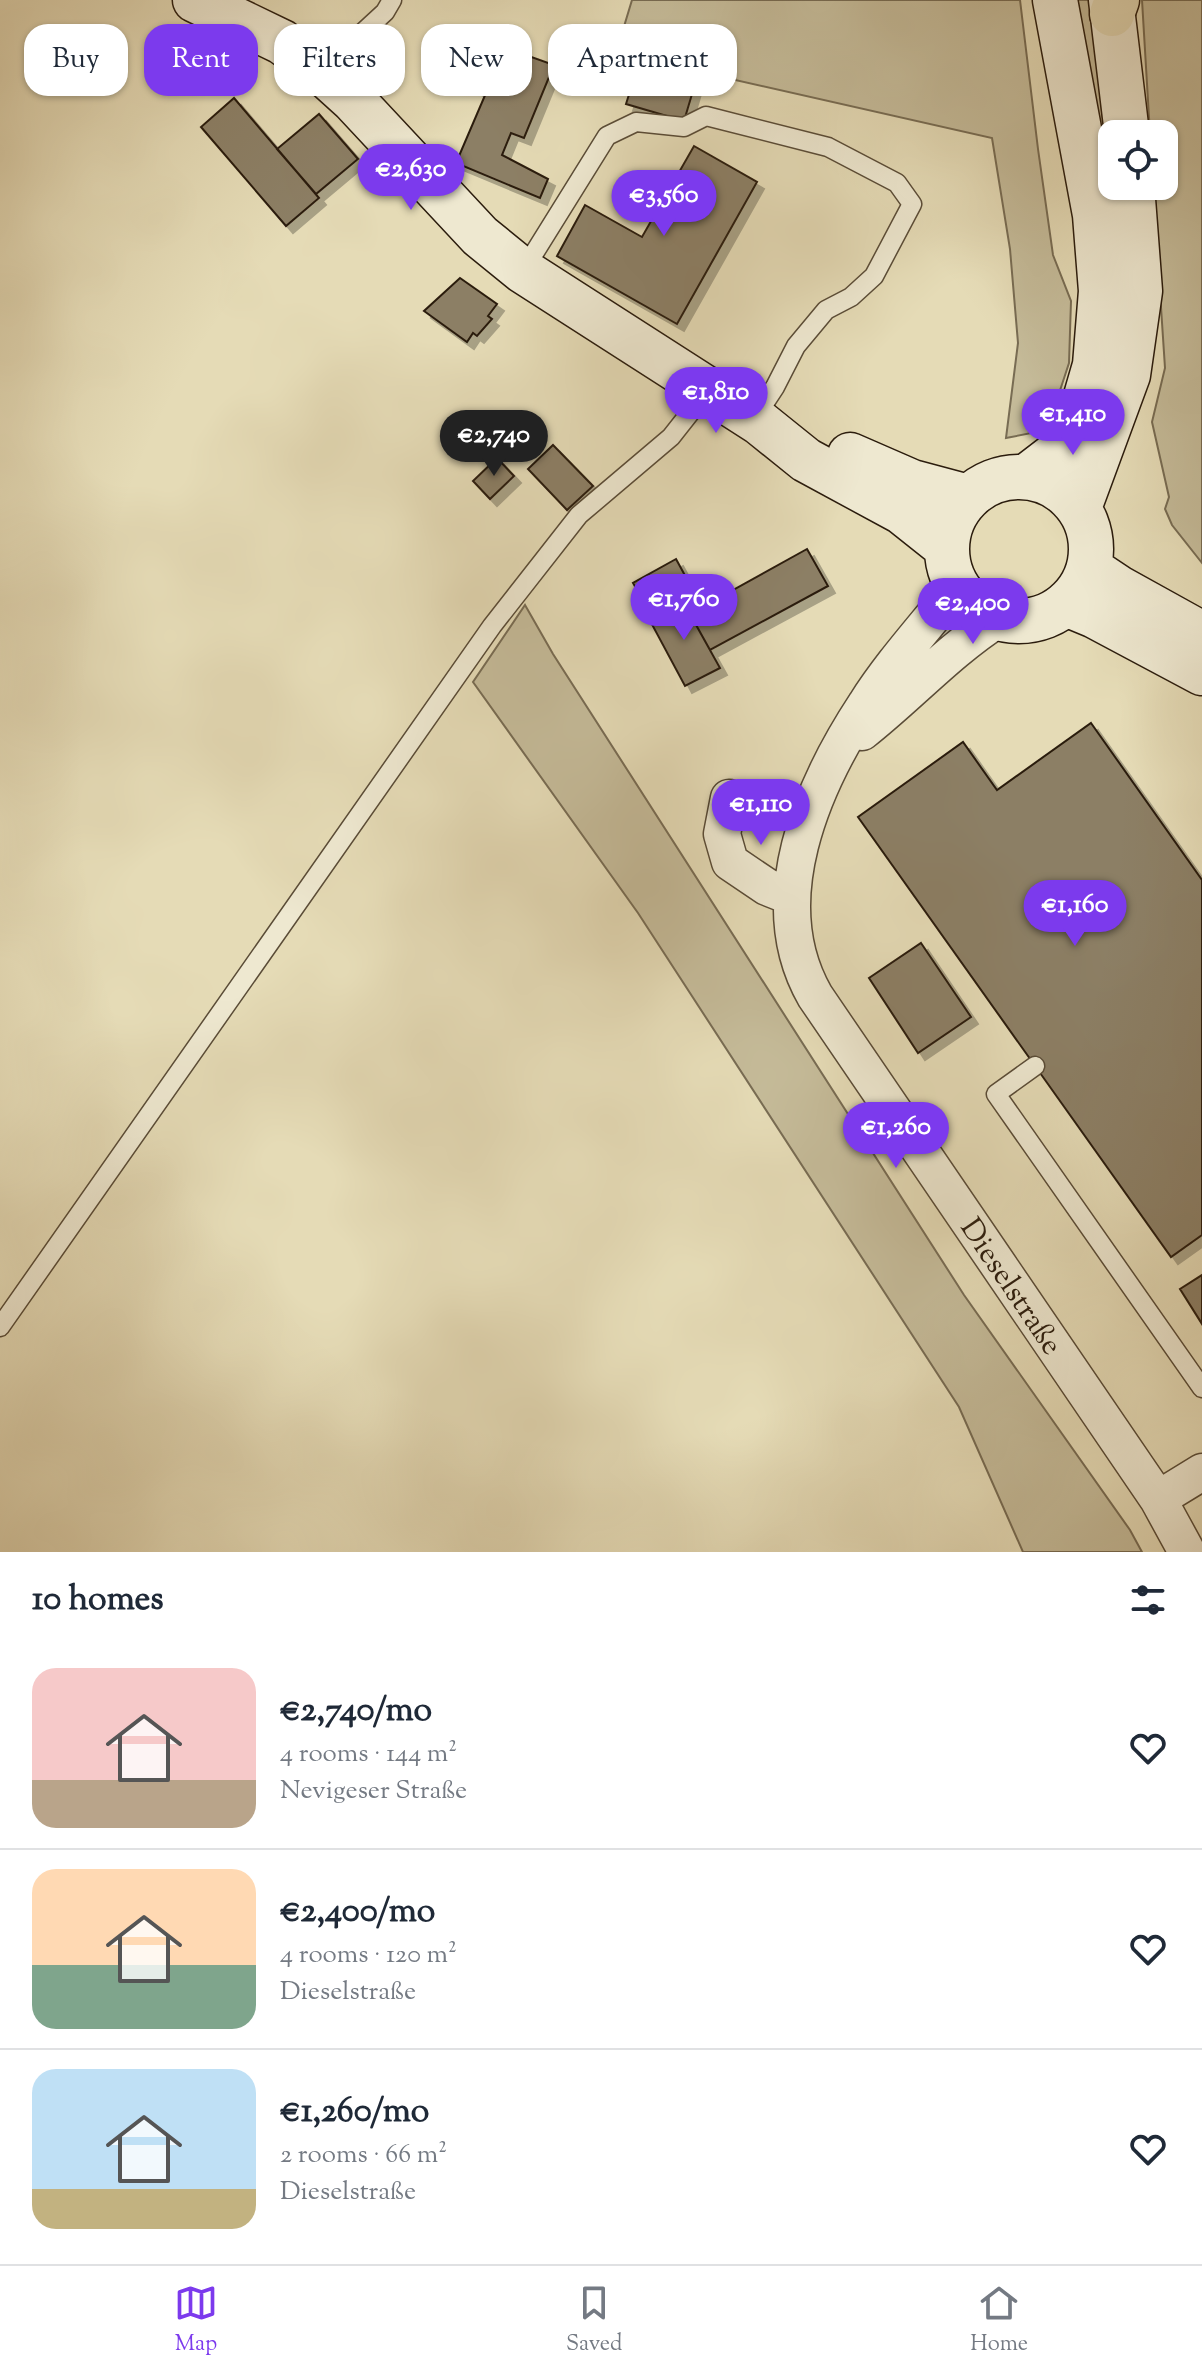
<!DOCTYPE html>
<meta charset="utf-8">
<style>
:root{--surface:#fff;--page:#f2f2f3;--text:#1f2937;--muted:#747a83;--line:#e0e1e3;--accent:#7c3aed}
body{margin:0;font-family:"Sorts Mill Goudy",serif;background:var(--page);color:var(--text);height:100vh;display:flex;flex-direction:column;font-size:30px;white-space:nowrap}
*{box-sizing:border-box;margin:0}
p{font-size:26px;color:var(--muted)}
.icon{flex:none;width:44px;height:44px;fill:none;stroke:currentColor;stroke-width:2;stroke-linecap:round;stroke-linejoin:round}
.map{position:relative;height:1552px;overflow:hidden}
.sheet{display:flex;flex-direction:column;background:var(--surface);flex:1}
.sheet>*{flex:none}
.guide{position:absolute;left:24px;top:24px;width:800px;height:72px;display:flex;gap:16px}
.controls{position:absolute;left:1098px;top:120px;display:grid;gap:16px}
.controls a{display:grid;place-items:center;width:80px;height:80px;border-radius:16px;background:var(--surface);box-shadow:0 2px 6px #0004;font-size:40px}
.price{position:absolute;translate:-50% -68px;padding:0 18px;border-radius:28px;background:var(--accent);color:#fff;font-size:26px;line-height:52px;filter:drop-shadow(0 2px 4px #0008)}
.price::after{content:'';position:absolute;left:50%;top:48px;width:24px;height:18px;margin-left:-12px;background:inherit;clip-path:polygon(0 0,100% 0,50% 100%)}
.price.selected{background:#222;color:#fff}
ul{padding:0;list-style:none}
li{display:flex;align-items:center;gap:24px;height:200px;padding:0 32px}
li+li{border-top:2px solid var(--line)}
li span{display:grid;place-items:center;flex:none;width:224px;height:160px;border-radius:24px;color:#555}
li>.icon{margin-inline-start:auto}
span .icon{width:96px;height:96px;fill:#fffc;stroke-width:1}
li b{font-size:34px}
h2{display:flex;justify-content:space-between;align-items:center;height:96px;padding:0 32px;font-size:34px}
.chip{padding:0 28px;border-radius:24px;background:var(--surface);box-shadow:0 2px 6px #0004;font-size:28px;line-height:72px}
.chip.selected{background:var(--accent);color:#fff}
.tabs{display:flex;justify-content:space-around;align-items:center;height:112px;border-top:2px solid var(--line);background:var(--surface);font-size:22px;color:var(--muted)}
.tabs a{display:grid;justify-items:center;gap:4px}
.tabs .selected{color:var(--accent)}
.map>svg:first-child{display:block}
</style>
<div class="map">
<svg width="1202" height="1552" viewBox="0 0 1202 1552">
<defs>
<filter id="shadow"><feDropShadow dx="7" dy="7" stdDeviation="0" flood-color="#0004"/></filter>
</defs>
<rect width="100%" height="100%" fill="#e5dbb6"/>
<filter id="stains"><feTurbulence type="fractalNoise" baseFrequency=".0025" numOctaves="4"/><feColorMatrix values="0 0 0 0 .2 0 0 0 0 .09 0 0 0 0 .02 0 0 0 .5 -.17"/></filter>
<radialGradient id="worn" r=".72"><stop offset=".6" stop-color="#630" stop-opacity="0"/><stop offset="1" stop-color="#630" stop-opacity=".3"/></radialGradient>
<path fill="#c5bb99" stroke="#786c53" stroke-width="2" d="M 632,0 L 1020,0 L 1038,149 L 1053,255 L 1071,301 L 1069,363 L 1047,430 L 1006,438 L 1018,343 L 1010,249 L 992,138 L 616,53 Z
M 1077,0 L 1091,0 L 1107,161 Z
M 1142,0 L 1202,0 L 1202,563 L 1172,525 L 1165,509 L 1169,497 L 1152,422 L 1165,368 L 1153,186 L 1164,186 L 1164,134 L 1150,134 Z
M 525,605 L 553,654 L 964,1295 L 1130,1530 L 1142,1552 L 1023,1552 L 959,1407 L 638,913 L 473,682 Z"/>
<path fill="#8c7f65" stroke="#2b1c0d" stroke-width="2" filter="url(#shadow)" d="M 481,45 L 490,49 L 492,46 L 521,58 L 523,54 L 554,65 L 524,138 L 511,133 L 502,155 L 548,179 L 540,198 L 456,163 L 486,93 L 465,84 Z
M 638,66 L 695,84 L 684,121 L 626,104 Z
M 234,98 L 319,198 L 286,226 L 201,127 Z
M 319,114 L 358,159 L 316,194 L 277,149 Z
M 694,146 L 757,182 L 677,324 L 557,256 L 585,205 L 642,237 Z
M 460,278 L 497,304 L 488,316 L 492,319 L 477,336 L 473,333 L 467,342 L 424,311 Z
M 553,445 L 593,486 L 567,510 L 528,469 Z
M 497,458 L 514,476 L 490,499 L 473,481 Z
M 807,549 L 828,586 L 710,650 L 690,614 Z
M 676,559 L 688,581 L 676,588 L 681,598 L 659,611 L 653,599 L 645,604 L 633,583 Z
M 681,598 L 720,668 L 685,686 L 648,617 Z
M 1091,723 L 1202,880 L 1202,1235 L 1171,1257 L 858,817 L 963,742 L 997,790 Z
M 921,943 L 971,1017 L 918,1053 L 869,978 Z
M 1202,1275 L 1202,1324 L 1180,1289 Z"/>
<g fill="none" stroke-linecap="round" stroke-linejoin="round">
<defs>
<path id="service" d="M 321,71 L 385,12 L 392,0
M 523,271 L 607,136 L 636,122 L 684,127 L 706,116 L 828,147 L 897,183 L 912,204 L 874,276 L 851,297 L 826,310 L 796,346 L 775,387 L 754,419
M 1035,1066 L 996,1094 L 1202,1388
M 0,1327 L 492,626 L 579,515 L 671,437 L 708,390"/>
<path id="minor" d="M 956,588 C 927,625 891,664 866,704 C 812,786 761,902 815,996 L 1158,1499 L 1187,1552
M 862,732 C 909,695 948,651 998,619
M 729,798 L 722,834 L 730,862 L 767,887 L 792,897
M 1158,1499 L 1202,1472"/>
<path id="secondary" d="M 195,0 L 282,42 L 321,71 L 353,100 L 480,236 L 523,271 L 760,423 L 806,460 L 902,512 L 946,547
M 1111,0 L 1127,134
M 850,455 L 912,482 L 968,497
M947 549a72 72 0 1 1 144 0a72 72 0 1 1-144 0Z
M 1026,477 L 1073,441 L 1095,365 L 1101,291 L 1095,215 L 1055,0
M 1079,508 L 1128,375 L 1140,291 L 1132,186
M 1089,568 L 1119,588 L 1202,634
M 1066,604 L 1095,616 L 1202,673"/>
<path id="motorway" d="M 1112,14 L 1117,0"/>
</defs>
<use href="#service" stroke="#5a4c37" stroke-width="21"/>
<use href="#minor" stroke="#5a4c37" stroke-width="39"/>
<use href="#secondary" stroke="#2b1c0d" stroke-width="47"/>
<use href="#motorway" stroke="#2b1c0d" stroke-width="47"/>
<use href="#service" stroke="#eee8d0" stroke-width="18"/>
<use href="#minor" stroke="#eee8d0" stroke-width="36"/>
<use href="#secondary" stroke="#eee8d0" stroke-width="44"/>
<use href="#motorway" stroke="#e5dbb6" stroke-width="44"/>
</g>
<g text-anchor="middle" stroke-width="6" stroke-linejoin="round" paint-order="stroke">
<g font-size="30" fill="#2b1c0d" stroke="#eee8d0">
<text transform="translate(1012 1286) rotate(56)" y="10">Dieselstraße</text>
</g>
</g>
<rect width="100%" height="100%" filter="url(#stains)"/>
<rect width="100%" height="100%" fill="url(#worn)"/>
</svg>
<div class="controls">
<a><svg class="icon" aria-label="locate" viewBox="0 0 24 24"><circle cx="12" cy="12" r="6"/><path d="M12 2v4M12 18v4M2 12h4M18 12h4"/></svg></a>
</div>
<b class="price" style="left:411px;top:212px">€2,630</b>
<b class="price" style="left:664px;top:238px">€3,560</b>
<b class="price" style="left:716px;top:435px">€1,810</b>
<b class="price" style="left:1073px;top:457px">€1,410</b>
<b class="price selected" style="left:494px;top:478px">€2,740</b>
<b class="price" style="left:684px;top:642px">€1,760</b>
<b class="price" style="left:973px;top:646px">€2,400</b>
<b class="price" style="left:761px;top:847px">€1,110</b>
<b class="price" style="left:1075px;top:948px">€1,160</b>
<b class="price" style="left:896px;top:1170px">€1,260</b>
<div class="guide">
<a class="chip">Buy</a>
<a class="chip selected">Rent</a>
<a class="chip">Filters</a>
<a class="chip">New</a>
<a class="chip">Apartment</a>
</div>
</div>
<section class="sheet">
<h2>10 homes<svg class="icon" aria-label="filters" viewBox="0 0 24 24"><path d="M4 7h16M4 17h16"/><circle cx="9" cy="7" r="2"/><circle cx="15" cy="17" r="2"/></svg></h2>
<ul>
<li><span style="background:linear-gradient(#f6c9c9 70%,#b9a48a 0)"><svg class="icon" aria-label="home" viewBox="0 0 24 24"><path d="M3 11l9-7 9 7M6 9v11h12V9"/></svg></span><div><b>€2,740/mo</b><p>4 rooms · 144 m²</p><p>Nevigeser Straße</p></div><svg class="icon" aria-label="heart" viewBox="0 0 24 24"><path d="M12 20l-8-8c-3-5 5-10 8-4 3-6 11-1 8 4z"/></svg></li>
<li><span style="background:linear-gradient(#ffd9b3 60%,#7fa58c 0)"><svg class="icon" aria-label="home" viewBox="0 0 24 24"><path d="M3 11l9-7 9 7M6 9v11h12V9"/></svg></span><div><b>€2,400/mo</b><p>4 rooms · 120 m²</p><p>Dieselstraße</p></div><svg class="icon" aria-label="heart" viewBox="0 0 24 24"><path d="M12 20l-8-8c-3-5 5-10 8-4 3-6 11-1 8 4z"/></svg></li>
<li><span style="background:linear-gradient(#bfe0f5 75%,#c2b280 0)"><svg class="icon" aria-label="home" viewBox="0 0 24 24"><path d="M3 11l9-7 9 7M6 9v11h12V9"/></svg></span><div><b>€1,260/mo</b><p>2 rooms · 66 m²</p><p>Dieselstraße</p></div><svg class="icon" aria-label="heart" viewBox="0 0 24 24"><path d="M12 20l-8-8c-3-5 5-10 8-4 3-6 11-1 8 4z"/></svg></li>
</ul>
</section>
<nav class="tabs">
<a class="selected"><svg class="icon" aria-label="map" viewBox="0 0 24 24"><path d="M3 6l6-2 6 2 6-2v14l-6 2-6-2-6 2zM9 4v14M15 6v14"/></svg>Map</a>
<a><svg class="icon" aria-label="saved" viewBox="0 0 24 24"><path d="M7 4h10v16l-5-4-5 4z"/></svg>Saved</a>
<a><svg class="icon" aria-label="home" viewBox="0 0 24 24"><path d="M3 11l9-7 9 7M6 9v11h12V9"/></svg>Home</a>
</nav>
